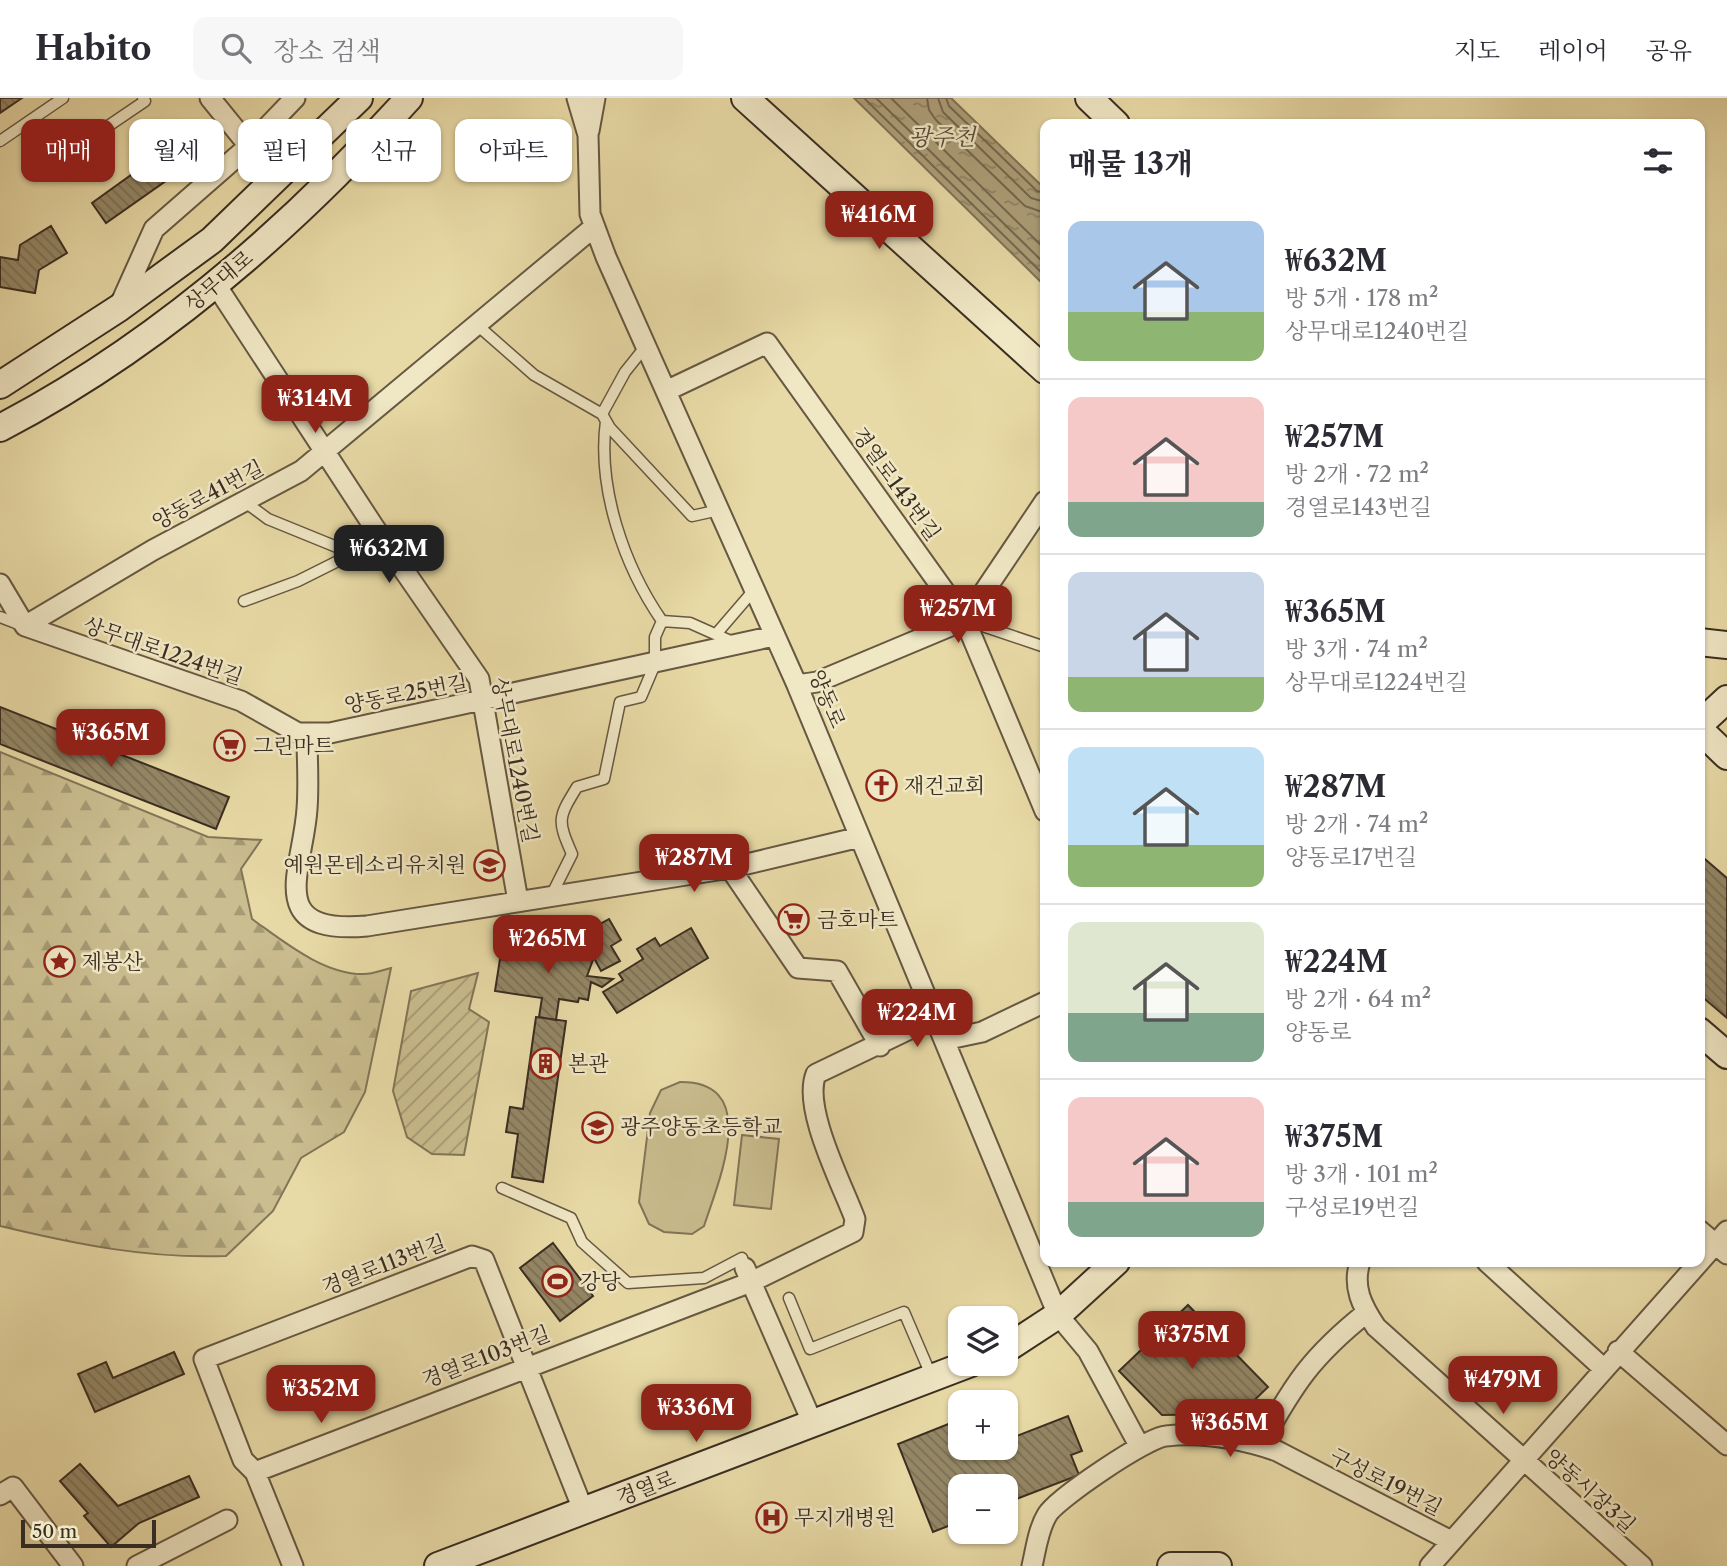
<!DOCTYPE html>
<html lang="ko">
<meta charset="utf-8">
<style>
:root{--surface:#fff;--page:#f7f7f7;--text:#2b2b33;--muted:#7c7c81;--line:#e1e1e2;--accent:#8f2418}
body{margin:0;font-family:"Libre Caslon Text","Noto Serif KR",serif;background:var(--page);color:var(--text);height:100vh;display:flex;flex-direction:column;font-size:26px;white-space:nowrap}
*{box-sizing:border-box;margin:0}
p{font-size:23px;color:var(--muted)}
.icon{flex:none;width:38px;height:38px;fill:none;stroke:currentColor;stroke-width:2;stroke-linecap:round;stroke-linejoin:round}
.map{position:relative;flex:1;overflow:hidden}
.sheet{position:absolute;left:1040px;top:21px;width:665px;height:1148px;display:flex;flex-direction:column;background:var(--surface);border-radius:14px;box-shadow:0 2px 5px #0004}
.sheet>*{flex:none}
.banner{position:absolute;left:21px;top:21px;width:665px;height:63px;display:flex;gap:14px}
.controls{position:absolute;left:948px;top:1208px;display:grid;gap:14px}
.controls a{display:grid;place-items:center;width:70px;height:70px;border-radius:14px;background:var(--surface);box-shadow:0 2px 5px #0004;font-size:35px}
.scale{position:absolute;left:21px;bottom:18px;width:135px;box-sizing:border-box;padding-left:7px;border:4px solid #3a2d21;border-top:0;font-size:19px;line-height:24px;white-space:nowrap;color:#3a2d21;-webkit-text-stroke:5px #f0e7c5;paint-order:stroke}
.price{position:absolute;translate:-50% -60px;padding:0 16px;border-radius:14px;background:var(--accent);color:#fff;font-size:23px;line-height:46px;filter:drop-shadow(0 2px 4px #0008)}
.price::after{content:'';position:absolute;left:50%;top:42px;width:21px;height:16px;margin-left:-10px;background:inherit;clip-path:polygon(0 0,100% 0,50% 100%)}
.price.selected{background:#222;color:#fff}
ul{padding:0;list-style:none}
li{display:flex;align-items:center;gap:21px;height:175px;padding:0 28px}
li+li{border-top:2px solid var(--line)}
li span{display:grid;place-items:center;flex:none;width:196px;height:140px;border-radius:14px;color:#555}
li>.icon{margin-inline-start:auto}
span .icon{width:84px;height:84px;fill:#fffc;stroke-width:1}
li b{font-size:30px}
h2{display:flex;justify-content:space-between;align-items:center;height:84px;padding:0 28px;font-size:30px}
.tag{padding:0 24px;border-radius:14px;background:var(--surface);box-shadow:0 2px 5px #0004;font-size:24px;line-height:63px}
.tag.selected{background:var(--accent);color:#fff}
header{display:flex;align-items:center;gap:42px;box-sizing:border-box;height:98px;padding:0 35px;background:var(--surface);border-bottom:2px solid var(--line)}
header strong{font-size:33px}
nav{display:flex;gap:38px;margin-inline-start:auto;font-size:24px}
.search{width:490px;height:63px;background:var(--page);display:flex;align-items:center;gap:18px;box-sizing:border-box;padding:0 24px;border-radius:14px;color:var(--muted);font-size:26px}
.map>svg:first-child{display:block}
</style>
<header>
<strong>Habito</strong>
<div class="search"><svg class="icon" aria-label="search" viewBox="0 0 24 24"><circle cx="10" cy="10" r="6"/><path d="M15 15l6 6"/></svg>장소 검색</div>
<nav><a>지도</a><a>레이어</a><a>공유</a></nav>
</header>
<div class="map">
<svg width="1727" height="1468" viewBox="0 0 1727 1468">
<defs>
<pattern id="forest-firs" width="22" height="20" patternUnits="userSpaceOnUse" patternTransform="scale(1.75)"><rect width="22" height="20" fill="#cabd8f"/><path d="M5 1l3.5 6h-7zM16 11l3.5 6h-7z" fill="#a59a74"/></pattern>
<pattern id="garden-furrows" width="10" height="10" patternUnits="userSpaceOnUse" patternTransform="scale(1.75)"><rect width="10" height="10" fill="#cabd8f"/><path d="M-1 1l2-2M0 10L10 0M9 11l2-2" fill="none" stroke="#a59a74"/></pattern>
<pattern id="water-ripples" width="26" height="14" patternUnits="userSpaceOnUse" patternTransform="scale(1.75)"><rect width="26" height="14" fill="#ad9f79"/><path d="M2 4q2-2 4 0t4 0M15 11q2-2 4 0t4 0" fill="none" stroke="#8e8263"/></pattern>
<pattern id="building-back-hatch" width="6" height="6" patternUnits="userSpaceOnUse" patternTransform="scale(1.75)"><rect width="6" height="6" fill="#948766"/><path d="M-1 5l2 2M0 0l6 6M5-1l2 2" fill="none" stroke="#7a6f54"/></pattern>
</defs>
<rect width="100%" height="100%" fill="#e8daa6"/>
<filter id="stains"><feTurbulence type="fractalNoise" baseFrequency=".00286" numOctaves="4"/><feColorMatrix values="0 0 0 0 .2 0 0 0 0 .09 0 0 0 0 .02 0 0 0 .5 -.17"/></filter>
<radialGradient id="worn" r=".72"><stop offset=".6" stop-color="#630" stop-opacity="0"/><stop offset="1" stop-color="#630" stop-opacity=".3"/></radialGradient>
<path fill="url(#forest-firs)" stroke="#827558" stroke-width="2" d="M 0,654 L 208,739 L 261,742 L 241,771 L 252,821 C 283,843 324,877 364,876 C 373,876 382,872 391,870 L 365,994 L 344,1034 L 301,1060 L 273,1113 L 226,1158 C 148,1161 75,1146 0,1128 Z"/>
<path fill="url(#garden-furrows)" stroke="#827558" stroke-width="2" d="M 478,875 L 469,911 L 489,924 L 464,1057 L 432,1056 L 407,1039 L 393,993 L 411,893 Z"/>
<path fill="#cabd8f" stroke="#827558" stroke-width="2" d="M 680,984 C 762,983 719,1082 704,1128 L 692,1136 L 664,1134 L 649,1126 L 639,1104 L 650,1015 L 661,992 Z
M 742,1037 L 779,1041 L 771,1111 L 734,1107 Z"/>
<path fill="url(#water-ripples)" stroke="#7f7156" stroke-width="2" d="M 854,0 L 951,0 L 1045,91 L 1045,188 Z"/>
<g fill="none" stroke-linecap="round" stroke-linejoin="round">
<path stroke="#74664d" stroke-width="2" d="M 864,0 L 1045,178
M 876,0 L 1045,166
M 891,0 L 1045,151
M 927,0 L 929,12 L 936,22 L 1025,108 L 1045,115
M 938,0 L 943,14 L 1031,100 L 1045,104
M 946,0 L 949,8 L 1037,93 L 1045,95"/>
</g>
<path fill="url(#building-back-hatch)" stroke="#3a2d21" stroke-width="2" d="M 0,0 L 22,0 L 0,15 Z
M 202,26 L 217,47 L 106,125 L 92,105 Z
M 51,128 L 67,155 L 39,172 L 35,195 L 0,189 L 0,159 L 18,162 L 20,147 Z
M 0,609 L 229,699 L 216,731 L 0,646 Z
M 1699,756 L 1727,780 L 1727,920 L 1699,896 Z
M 609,821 L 621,842 L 611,848 L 620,863 L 601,873 L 594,860 L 597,851 L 559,848 Z
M 691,830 L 708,860 L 617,915 L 603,894 L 623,882 L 619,876 L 643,861 L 637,851 L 655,840 L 660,848 Z
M 530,847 L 597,851 L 587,878 L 613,881 L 602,889 L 591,884 L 588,902 L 579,900 L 578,904 L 559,901 L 556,922 L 539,919 L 542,900 L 495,893 L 500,861 L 506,862 L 508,850 L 524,852 L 525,848 Z
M 536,919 L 566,923 L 543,1084 L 512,1079 L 518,1036 L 506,1034 L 510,1009 L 523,1011 Z
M 553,1145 L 593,1198 L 560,1223 L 520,1170 Z
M 1188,1207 L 1268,1289 L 1240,1316 L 1162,1317 L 1119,1273 Z
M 174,1254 L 184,1276 L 95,1314 L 78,1276 L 106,1264 L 113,1280 Z
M 1068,1318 L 1082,1353 L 1071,1357 L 1079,1377 L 1006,1405 L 1006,1388 L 961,1388 L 961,1423 L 933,1434 L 898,1346 L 961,1321 L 961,1349 L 1006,1349 L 1006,1335 L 1009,1341 Z
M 80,1366 L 118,1408 L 189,1378 L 199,1399 L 139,1425 L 111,1449 L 84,1418 L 88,1415 L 60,1383 Z"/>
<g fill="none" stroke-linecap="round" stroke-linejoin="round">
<defs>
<path id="lane" d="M 34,20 L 61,60 L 145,3 L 143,0
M 0,43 L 63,0
M 476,226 L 534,277 L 602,316 L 610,330 L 692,418 L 719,412
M 602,316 L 625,274 L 645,249
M 606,323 C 597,390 624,468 662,523
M 245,404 L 268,421 L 354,456
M 244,503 L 298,483 L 382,441
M 0,519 L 21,527
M 965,522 L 1045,549
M 717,535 L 754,492
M 551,798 L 572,756 C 557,722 558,720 577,689 L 604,681 L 620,604 L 641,599 L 655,566 L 655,539 L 662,523 L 690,525 L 735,545
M 502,1090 L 571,1120 L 582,1144 L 628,1185 L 704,1180 L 742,1160 L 745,1170
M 789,1200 L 810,1251 L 904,1214 L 931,1277"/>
<path id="street" d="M 210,0 L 249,48
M 577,0 L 588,37 L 590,116 L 606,159 L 797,587 L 1058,1217 L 1088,1253 L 1140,1349
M 589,33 L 595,0
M 216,187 L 374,429 L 479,581 L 518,803
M 119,209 L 154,131 L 249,48 L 295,0
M 666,293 L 767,245 L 965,522 L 1045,713
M 0,486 L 25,528 L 241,603 L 298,635 L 330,635 L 774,538
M 25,528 L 153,452 L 301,373 L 594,129
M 797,587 L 817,584 L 965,522 L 1045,403
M 307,636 C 307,661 309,686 307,711 C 303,772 263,837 367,828 L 730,770 L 860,739
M 730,770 L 798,870 L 837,873 L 880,948
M 944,942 L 982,934 L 1045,904
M 1699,1132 L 1727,1156
M 1360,1164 C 1352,1189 1362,1208 1376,1229 L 1642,1468
M 1487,1164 L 1603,1270
M 745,1170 L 813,1326
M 1618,1253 L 1727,1347
M 1260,1347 C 1294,1286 1311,1259 1366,1215
M 255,1374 L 243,1362 L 204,1261 L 472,1158 L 484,1162 L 584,1414
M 0,1397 L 13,1389 L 73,1468
M 137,1468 L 227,1422
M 293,1468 L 255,1374 L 751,1184 L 853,1134 L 855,1121 C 842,1086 802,1010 816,976 L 935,919
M 1032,1468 C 1036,1451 1038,1432 1047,1417 C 1056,1401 1148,1339 1166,1338 C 1203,1334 1242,1341 1277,1353 L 1451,1443
M 1430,1468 L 1727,1133"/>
<path id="secondary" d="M 745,0 L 1045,272
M 1089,0 L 1116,26
M 0,287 L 119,210 L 212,142 L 359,0
M 0,330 C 157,248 291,131 409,0
M 1699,544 L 1727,547
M 1699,627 L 1727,601
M 1699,631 L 1727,658
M 1699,933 L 1727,957
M 1006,1251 L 1058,1217 L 1116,1164
M 438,1468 L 971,1265
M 1171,1468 L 1218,1468"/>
</defs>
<use href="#lane" stroke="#665842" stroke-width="13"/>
<use href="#street" stroke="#665842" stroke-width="23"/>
<use href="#secondary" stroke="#3a2d21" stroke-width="30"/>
<use href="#lane" stroke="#f0e7c5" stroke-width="10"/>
<use href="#street" stroke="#f0e7c5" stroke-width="19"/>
<use href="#secondary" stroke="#f0e7c5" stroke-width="26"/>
</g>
<defs>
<symbol id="supermarket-ring" viewBox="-11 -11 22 22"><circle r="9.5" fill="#f0e7c5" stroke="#8f2418" stroke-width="1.5"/><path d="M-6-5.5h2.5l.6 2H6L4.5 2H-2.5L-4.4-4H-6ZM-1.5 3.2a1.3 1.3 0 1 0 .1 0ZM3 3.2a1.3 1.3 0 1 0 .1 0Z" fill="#8f2418"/></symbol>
<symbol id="church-ring" viewBox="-11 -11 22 22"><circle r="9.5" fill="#f0e7c5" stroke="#8f2418" stroke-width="1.5"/><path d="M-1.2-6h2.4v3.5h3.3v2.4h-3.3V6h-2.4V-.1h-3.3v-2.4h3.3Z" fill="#8f2418"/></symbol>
<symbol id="school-ring" viewBox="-11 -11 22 22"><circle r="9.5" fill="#f0e7c5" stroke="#8f2418" stroke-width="1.5"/><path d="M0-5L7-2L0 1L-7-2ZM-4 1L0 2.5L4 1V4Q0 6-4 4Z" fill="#8f2418"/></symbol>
<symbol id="sight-ring" viewBox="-11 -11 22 22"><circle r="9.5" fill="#f0e7c5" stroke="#8f2418" stroke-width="1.5"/><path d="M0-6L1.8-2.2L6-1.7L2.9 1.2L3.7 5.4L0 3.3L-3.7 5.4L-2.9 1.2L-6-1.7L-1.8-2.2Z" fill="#8f2418"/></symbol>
<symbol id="building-ring" viewBox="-11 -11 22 22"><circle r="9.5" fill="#f0e7c5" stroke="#8f2418" stroke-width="1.5"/><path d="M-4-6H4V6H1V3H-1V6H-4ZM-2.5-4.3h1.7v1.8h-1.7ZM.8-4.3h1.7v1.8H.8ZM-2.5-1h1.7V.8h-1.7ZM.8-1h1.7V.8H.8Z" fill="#8f2418"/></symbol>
<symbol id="stadium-ring" viewBox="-11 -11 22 22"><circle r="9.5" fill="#f0e7c5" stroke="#8f2418" stroke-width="1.5"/><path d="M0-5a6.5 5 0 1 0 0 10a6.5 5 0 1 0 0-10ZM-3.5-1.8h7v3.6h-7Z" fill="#8f2418"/></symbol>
<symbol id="hospital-ring" viewBox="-11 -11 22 22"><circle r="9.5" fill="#f0e7c5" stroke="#8f2418" stroke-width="1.5"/><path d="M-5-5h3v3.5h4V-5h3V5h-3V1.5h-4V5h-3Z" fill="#8f2418"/></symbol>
</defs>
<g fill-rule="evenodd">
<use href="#supermarket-ring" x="212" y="630" width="35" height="35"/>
<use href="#church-ring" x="864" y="670" width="35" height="35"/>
<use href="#school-ring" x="472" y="750" width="35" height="35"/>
<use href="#supermarket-ring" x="776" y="804" width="35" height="35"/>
<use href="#sight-ring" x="42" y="846" width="35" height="35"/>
<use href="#building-ring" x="528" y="948" width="35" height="35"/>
<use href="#school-ring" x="580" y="1012" width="35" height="35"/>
<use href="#stadium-ring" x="540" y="1166" width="35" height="35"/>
<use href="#hospital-ring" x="754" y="1402" width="35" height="35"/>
</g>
<g text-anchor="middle" stroke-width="5" stroke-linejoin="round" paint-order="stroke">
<g font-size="21" fill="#3a2d21" stroke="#f0e7c5">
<text transform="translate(219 183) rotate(-40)" y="7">상무대로</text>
<text transform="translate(896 386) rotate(54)" y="7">경열로143번길</text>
<text transform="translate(208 397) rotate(-28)" y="7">양동로41번길</text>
<text transform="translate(163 553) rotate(19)" y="7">상무대로1224번길</text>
<text transform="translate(406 596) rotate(-11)" y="7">양동로25번길</text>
<text transform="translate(827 601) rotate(67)" y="7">양동로</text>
<text transform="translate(515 662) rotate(79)" y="7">상무대로1240번길</text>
<text transform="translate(384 1167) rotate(-21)" y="7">경열로113번길</text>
<text transform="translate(486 1259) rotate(-21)" y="7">경열로103번길</text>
<text transform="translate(1386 1384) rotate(27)" y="7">구성로19번길</text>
<text transform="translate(646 1390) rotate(-21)" y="7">경열로</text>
<text transform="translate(1590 1393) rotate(42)" y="7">양동시장3길</text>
</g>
<g font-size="21" fill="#3a2d21" stroke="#f0e7c5" text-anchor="start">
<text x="253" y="655">그린마트</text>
<text x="904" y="695">재건교회</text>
<text x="466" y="774" text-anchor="end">예원몬테소리유치원</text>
<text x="817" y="829">금호마트</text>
<text x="82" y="871">제봉산</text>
<text x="568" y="973">본관</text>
<text x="620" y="1036">광주양동초등학교</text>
<text x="580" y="1191">강당</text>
<text x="794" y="1427">무지개병원</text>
</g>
<g font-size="23" font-style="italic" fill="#574a37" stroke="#f0e7c5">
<text x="942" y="47">광주천</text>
</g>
</g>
<rect width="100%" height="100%" filter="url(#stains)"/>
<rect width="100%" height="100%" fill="url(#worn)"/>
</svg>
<div class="controls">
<a><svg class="icon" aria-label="layers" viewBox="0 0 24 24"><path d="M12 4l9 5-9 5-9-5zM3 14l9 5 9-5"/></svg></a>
<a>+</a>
<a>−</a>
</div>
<div class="scale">50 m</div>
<b class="price" style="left:879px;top:153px">₩416M</b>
<b class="price" style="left:315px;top:337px">₩314M</b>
<b class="price selected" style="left:389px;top:487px">₩632M</b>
<b class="price" style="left:958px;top:547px">₩257M</b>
<b class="price" style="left:111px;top:671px">₩365M</b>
<b class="price" style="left:694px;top:796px">₩287M</b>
<b class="price" style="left:548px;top:877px">₩265M</b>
<b class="price" style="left:917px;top:951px">₩224M</b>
<b class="price" style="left:1192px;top:1273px">₩375M</b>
<b class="price" style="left:1503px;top:1318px">₩479M</b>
<b class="price" style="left:321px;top:1327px">₩352M</b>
<b class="price" style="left:696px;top:1346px">₩336M</b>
<b class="price" style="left:1230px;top:1361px">₩365M</b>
<div class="banner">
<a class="tag selected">매매</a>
<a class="tag">월세</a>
<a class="tag">필터</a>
<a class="tag">신규</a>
<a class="tag">아파트</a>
</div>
<section class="sheet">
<h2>매물 13개<svg class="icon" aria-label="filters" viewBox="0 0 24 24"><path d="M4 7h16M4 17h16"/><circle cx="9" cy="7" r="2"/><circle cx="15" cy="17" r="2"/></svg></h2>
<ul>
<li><span style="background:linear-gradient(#a9c7e8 65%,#8fb573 0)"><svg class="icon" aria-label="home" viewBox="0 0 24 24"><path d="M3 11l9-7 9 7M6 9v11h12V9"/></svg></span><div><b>₩632M</b><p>방 5개 · 178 m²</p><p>상무대로1240번길</p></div></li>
<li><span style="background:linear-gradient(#f6c9c9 75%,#7fa58c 0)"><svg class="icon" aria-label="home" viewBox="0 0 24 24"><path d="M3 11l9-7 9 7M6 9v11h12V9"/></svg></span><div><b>₩257M</b><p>방 2개 · 72 m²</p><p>경열로143번길</p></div></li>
<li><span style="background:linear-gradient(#c9d6e8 75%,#8fb573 0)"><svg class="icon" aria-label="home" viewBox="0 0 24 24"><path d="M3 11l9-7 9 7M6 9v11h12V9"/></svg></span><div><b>₩365M</b><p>방 3개 · 74 m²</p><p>상무대로1224번길</p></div></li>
<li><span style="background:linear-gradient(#bfe0f5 70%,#8fb573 0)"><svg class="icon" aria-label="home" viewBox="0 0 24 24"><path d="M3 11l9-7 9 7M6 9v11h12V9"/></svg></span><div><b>₩287M</b><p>방 2개 · 74 m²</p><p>양동로17번길</p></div></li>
<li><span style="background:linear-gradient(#dfe7d0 65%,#7fa58c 0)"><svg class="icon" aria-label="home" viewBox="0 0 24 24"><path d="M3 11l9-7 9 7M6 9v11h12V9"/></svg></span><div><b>₩224M</b><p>방 2개 · 64 m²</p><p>양동로</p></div></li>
<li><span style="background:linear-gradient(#f6c9c9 75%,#7fa58c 0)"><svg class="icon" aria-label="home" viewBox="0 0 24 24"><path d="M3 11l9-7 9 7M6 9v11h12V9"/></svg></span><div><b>₩375M</b><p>방 3개 · 101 m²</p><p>구성로19번길</p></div></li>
</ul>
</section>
</div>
